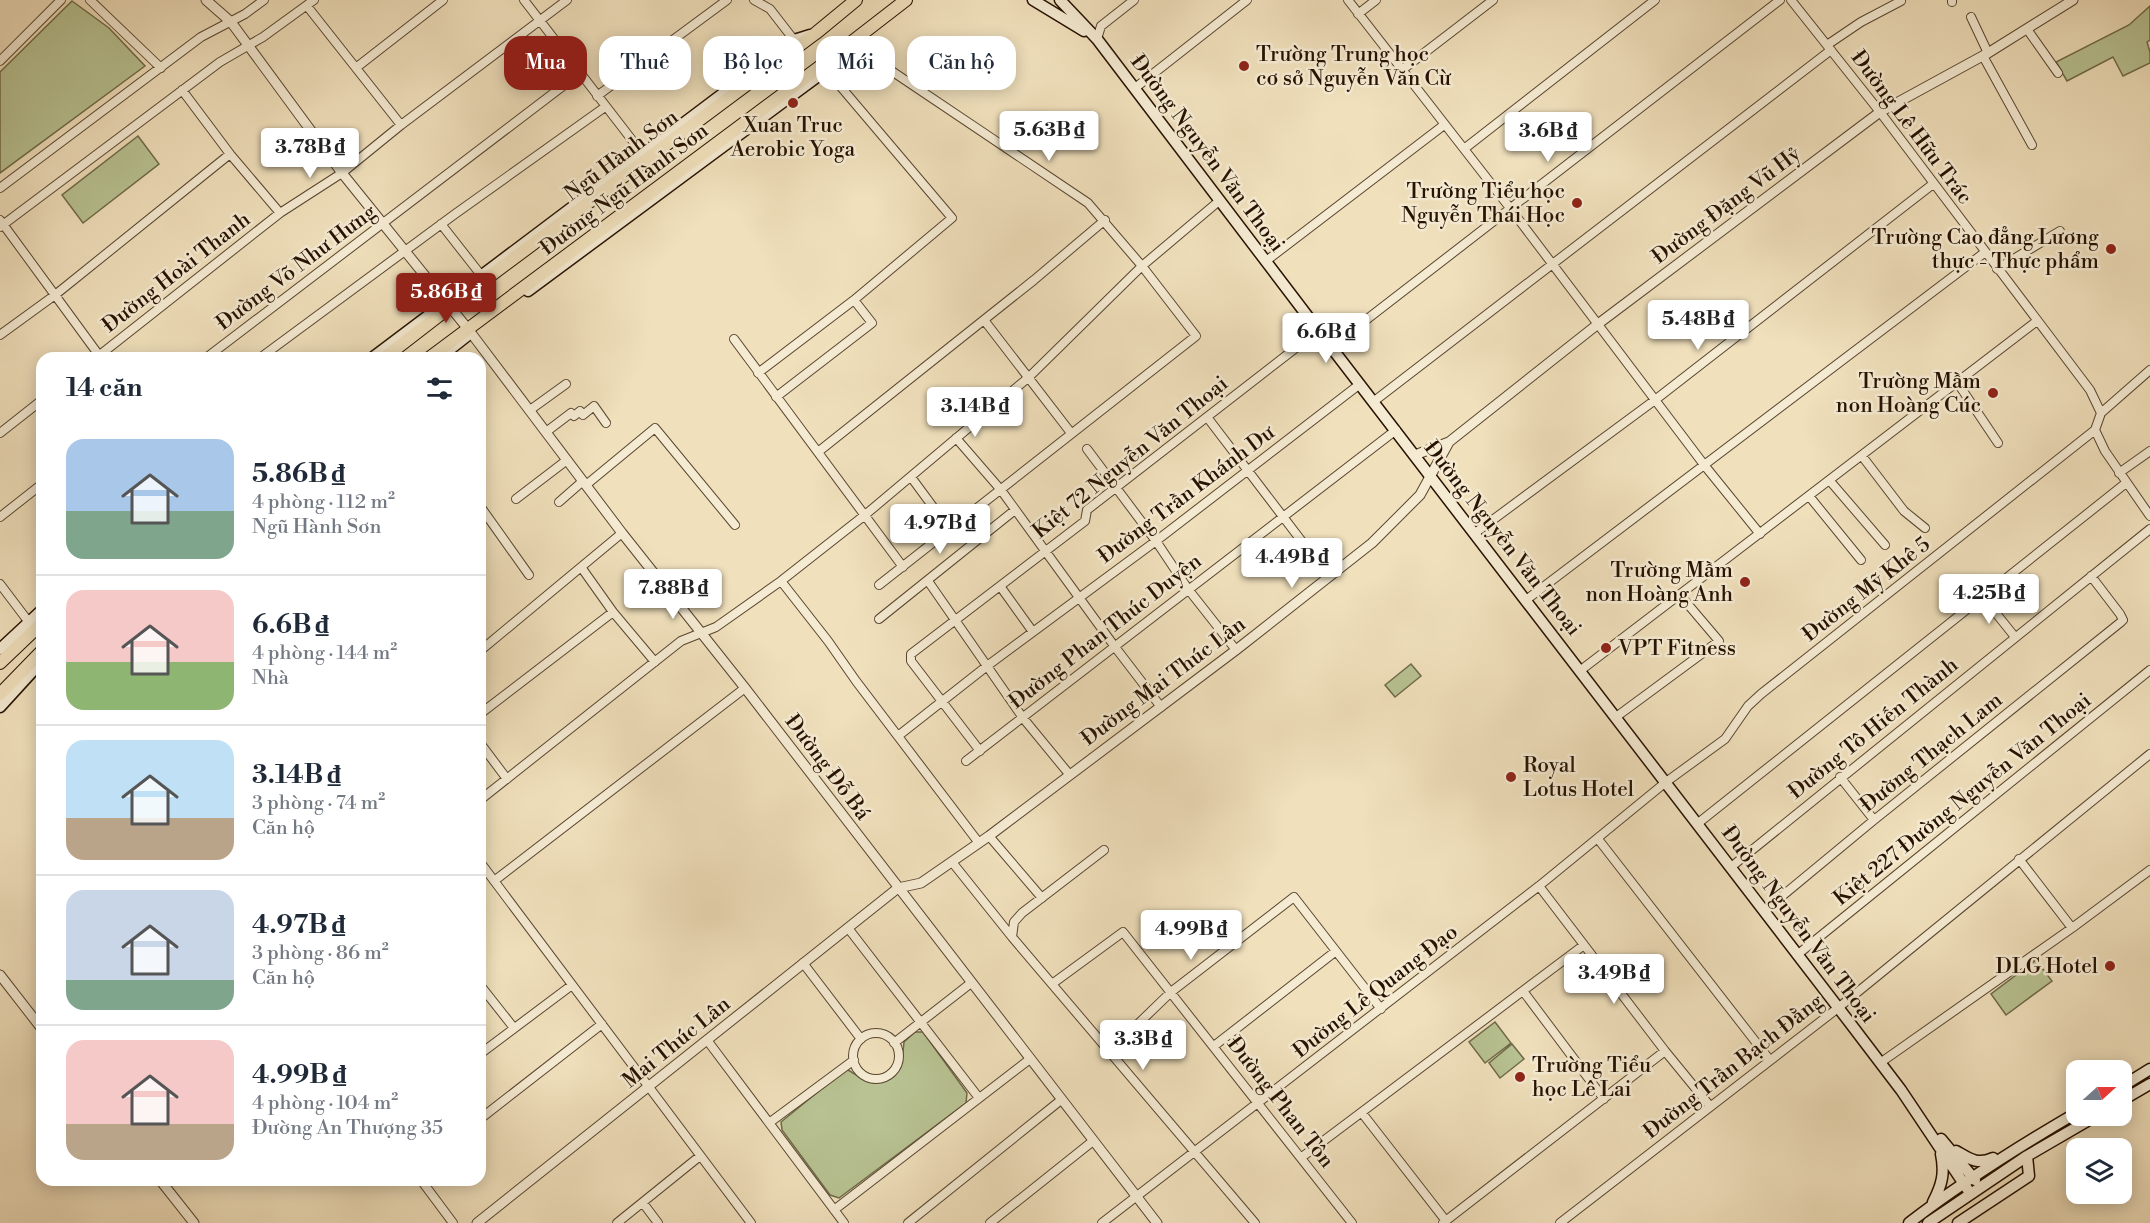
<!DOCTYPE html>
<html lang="vi">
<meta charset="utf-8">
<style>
:root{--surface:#fff;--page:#f6f6f7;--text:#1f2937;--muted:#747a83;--line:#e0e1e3;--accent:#8f2418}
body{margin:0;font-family:"Libre Bodoni",serif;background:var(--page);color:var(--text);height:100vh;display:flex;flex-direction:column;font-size:22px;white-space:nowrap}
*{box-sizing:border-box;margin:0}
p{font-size:20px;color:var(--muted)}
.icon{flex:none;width:33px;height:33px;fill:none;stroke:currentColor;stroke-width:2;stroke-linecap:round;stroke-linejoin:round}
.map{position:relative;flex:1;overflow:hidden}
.panel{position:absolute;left:36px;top:352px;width:450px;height:834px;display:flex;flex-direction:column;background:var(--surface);border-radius:18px;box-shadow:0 3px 15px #0003}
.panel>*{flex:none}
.guide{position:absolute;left:504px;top:36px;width:570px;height:54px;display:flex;gap:12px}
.needle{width:39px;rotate:69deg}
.buttons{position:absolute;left:2066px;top:1060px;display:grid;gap:12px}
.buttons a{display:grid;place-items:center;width:66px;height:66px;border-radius:12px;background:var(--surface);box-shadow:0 3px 15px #0003;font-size:30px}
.price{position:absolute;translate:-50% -51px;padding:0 14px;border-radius:6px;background:#fff;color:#222;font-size:20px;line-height:39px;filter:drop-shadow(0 2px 3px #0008)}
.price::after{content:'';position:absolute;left:50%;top:36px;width:18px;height:14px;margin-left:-9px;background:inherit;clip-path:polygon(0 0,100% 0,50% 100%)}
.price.on{background:var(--accent);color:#fff}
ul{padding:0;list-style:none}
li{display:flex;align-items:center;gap:18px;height:150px;padding:0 30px}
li+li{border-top:2px solid var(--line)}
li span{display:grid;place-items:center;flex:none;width:168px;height:120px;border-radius:18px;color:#555}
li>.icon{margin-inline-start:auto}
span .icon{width:72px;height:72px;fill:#fffc;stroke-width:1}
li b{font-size:26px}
h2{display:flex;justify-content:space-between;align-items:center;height:72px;padding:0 30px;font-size:26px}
.pill{padding:0 21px;border-radius:18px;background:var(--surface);box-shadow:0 3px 15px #0003;font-size:21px;line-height:54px}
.pill.on{background:var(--accent);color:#fff}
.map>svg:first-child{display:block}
</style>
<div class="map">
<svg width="2150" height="1223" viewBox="0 0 2150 1223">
<rect width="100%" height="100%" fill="#f0e0bc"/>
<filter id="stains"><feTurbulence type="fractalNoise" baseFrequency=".00333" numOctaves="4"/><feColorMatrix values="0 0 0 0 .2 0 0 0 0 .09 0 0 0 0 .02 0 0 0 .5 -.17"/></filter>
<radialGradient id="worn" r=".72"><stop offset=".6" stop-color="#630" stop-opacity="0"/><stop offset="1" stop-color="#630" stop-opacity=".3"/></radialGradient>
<path fill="#b8c292" stroke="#6f6a49" stroke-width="1.5" d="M 72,1 L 109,28 L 145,66 L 0,173 L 0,72 Z
M 2150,6 L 2150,40 L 2147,42 L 2150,52 L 2150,63 L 2123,76 L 2113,57 L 2067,81 L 2056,62 L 2129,25 Z
M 138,136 L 159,164 L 83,223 L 62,195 Z
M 1411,664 L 1421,676 L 1395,697 L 1385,685 Z
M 2036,960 L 2052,981 L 2006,1015 L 1991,994 Z
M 1495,1022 L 1511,1043 L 1485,1063 L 1469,1042 Z
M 915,1032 L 923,1032 L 967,1093 L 966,1103 L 839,1198 L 830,1195 L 782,1130 L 781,1122 L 846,1069 C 853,1072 859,1078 866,1081 C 872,1084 878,1083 885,1081 C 904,1075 902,1058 904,1042 Z
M 1512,1044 L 1524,1059 L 1500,1078 L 1489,1063 Z"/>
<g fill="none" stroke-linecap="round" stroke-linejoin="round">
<defs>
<path id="minor" d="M 90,0 L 161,68
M 524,0 L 642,153
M 754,0 L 770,9 L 794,40
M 1348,0 L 1510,208 L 1705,466 L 1760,534
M 1791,0 L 1880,112 L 2090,390 L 2101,413 L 2095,430 L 2105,451 L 2150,516
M 1952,0 L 1952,2
M 307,6 L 401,125
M 1358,14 L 1376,0
M 1971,17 L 1988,53
M 2027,29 L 2058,73
M 1097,39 L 1101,26 L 1134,0
M 850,43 L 1088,203 L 1142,266 L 1196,336 L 879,585
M 1827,45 L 1861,22 L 1901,1
M 1983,56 L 2032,145
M 0,61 L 61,0
M 357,67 L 443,0
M 1402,70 L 1493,0
M 1135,88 L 1247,0
M 182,90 L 230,154 L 280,213
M 597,96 L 727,0
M 1464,149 L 1655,0
M 0,188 L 201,37 L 245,14 L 264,0
M 0,220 L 101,358
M 441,224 L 481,275
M 0,227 L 220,62 L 263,37 L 314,0
M 1266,261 L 1444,125
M 1997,269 L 2060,231
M 984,320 L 1071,433
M 0,335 L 55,295 L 230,154
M 734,339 L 903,567
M 1331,347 L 1780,0
M 96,358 L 280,213 L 342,173 L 401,125 L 567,0
M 206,358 L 580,73
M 260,358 L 455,214 L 605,107
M 758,373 L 854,300 L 952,218 L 824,67
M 1957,382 L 1998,443
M 776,397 L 872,323 L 854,300
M 1373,402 L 1831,50
M 530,410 L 566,384
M 2101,413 L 2150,370
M 1207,417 L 1329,577
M 546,432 L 571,413 L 574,416 L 580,411 L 583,415 L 594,406 L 606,423
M 0,433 L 42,400
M 956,438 L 1001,490 L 1115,647 L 1161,707
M 1087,449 L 1156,541 L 1188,589 L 1236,650
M 818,452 L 1034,280 L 1105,220
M 1862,456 L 1904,511 L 1925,528
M 2119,473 L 2150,451
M 911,477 L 950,530
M 1830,481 L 1885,545
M 586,485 L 655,428 L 735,525
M 1809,496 L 1861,560
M 516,499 L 567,460
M 559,502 L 583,481
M 480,506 L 529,575
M 0,517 L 42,484
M 1475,533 L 1655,400 L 1933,184
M 581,567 L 613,612 L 655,662
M 781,581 L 828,641 L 856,681 L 979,843
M 928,581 L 1023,718 L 1069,774
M 0,584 L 28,621
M 1000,586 L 1033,632
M 1983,597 L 2015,637
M 1526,600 L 1984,253
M 879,619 L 1015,510
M 480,651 L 622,533
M 1581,670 L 2037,321
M 480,714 L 613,612
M 1616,717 L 1719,641 L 1680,595
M 898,736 L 987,666 L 1156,541 L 1360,384
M 480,743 L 507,779
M 980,751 L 911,661 L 911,654 L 1085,521 L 1087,510 L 1319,330
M 966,761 L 1396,430
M 1840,777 L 1874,820
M 480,800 L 681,641 L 716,627 L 781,581 L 865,515 L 1029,377 L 1142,266 L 1219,201
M 1697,824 L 2126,483
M 989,836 L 1042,898
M 1598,839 L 1769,1059
M 1104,850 L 1022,913 L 1014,922 L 1012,937 L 1255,1223
M 2019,859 L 2072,928
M 480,862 L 751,1223
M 952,862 L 1012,937
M 1731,867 L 2150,529
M 494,881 L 745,688
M 1539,886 L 1665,1051 L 1710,1106
M 1764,911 L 1874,820 L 2121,622 L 2123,620 L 2120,614 L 2091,576
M 848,928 L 979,1098
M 1797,955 L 2150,670
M 803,963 L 861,1039
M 1052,984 L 1123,932 L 1352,1223
M 480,985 L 514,1028
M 1523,991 L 1604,1099
M853 1056a23 23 0 1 1 46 0a23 23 0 1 1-46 0Z
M 707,1040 L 844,1223
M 894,1043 L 971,983
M 1214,1046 L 1336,951
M 1110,1051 L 1171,992 L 1294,897 L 1381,1009
M 480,1054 L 572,985
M 1880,1063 L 2072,928 L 2150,870
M 1362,1113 L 1446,1221
M 480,1119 L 602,1024
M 769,1123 L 854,1060
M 1302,1157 L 1584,945
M 421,1180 L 453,1223
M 643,1203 L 658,1223
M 834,1210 L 1030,1059
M 617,1223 L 700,1156
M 908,1223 L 1061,1100
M 990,1223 L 1093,1141
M 1102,1223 L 1539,886 L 1666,782 L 1725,739 L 1748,706 L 1761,694 L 2095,430
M 1443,1223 L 1665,1051
M 1560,1223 L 1838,1008 L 2150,754"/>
<path id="tertiary" d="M 206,0 L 231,22 L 342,173 L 468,329 L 622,533 L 745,688 L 1157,1223
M 1415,455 L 1449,442
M 0,975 L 42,1029
M 160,1180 L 194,1223
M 477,1223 L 898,888 L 921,883 L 989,836 L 1236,650 L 1372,543 L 1420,495 L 1449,442 L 1598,324 L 1880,112 L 1988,53 L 2073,0"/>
<path id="secondary" d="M 1033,0 L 1084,31
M 1060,0 L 1097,39 L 1331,347 L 1850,1023 L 1901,1090 L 1970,1193
M 528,291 L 848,54 L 850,43
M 372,358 L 794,40 L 810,35
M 439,358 L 467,336
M 0,649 L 42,610
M 0,707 L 42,661
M 2121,1087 L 2150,1069
M 2121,1101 L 2150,1084
M 1941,1139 L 1975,1180
M 1956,1151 C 1970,1159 1977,1165 1993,1158
M 1933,1202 C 1942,1185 1945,1173 1941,1154
M 1909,1223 C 1962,1182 2018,1147 2076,1113
M 1928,1223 L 2027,1156 L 2096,1116
M 1958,1223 L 2029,1176 L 2027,1156"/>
<path id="trunk" d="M 384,358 L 490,276 L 816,33 L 856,0
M 429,358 L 822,65 L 906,0
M 0,663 L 42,623
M 0,694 L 42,651"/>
</defs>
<use href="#minor" stroke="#58452f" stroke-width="10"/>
<use href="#tertiary" stroke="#58452f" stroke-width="11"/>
<use href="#secondary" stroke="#261100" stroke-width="13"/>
<use href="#trunk" stroke="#261100" stroke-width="14"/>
<use href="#minor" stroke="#f5ebd3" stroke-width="8"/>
<use href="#tertiary" stroke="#f5ebd3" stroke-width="9"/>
<use href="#secondary" stroke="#f5ebd3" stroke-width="10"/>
<use href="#trunk" stroke="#f0e0bc" stroke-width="12"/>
</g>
<g fill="#8f2418" stroke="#f5ebd3" stroke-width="2">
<circle cx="1244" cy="66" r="6"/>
<circle cx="793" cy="103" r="6"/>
<circle cx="1577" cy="203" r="6"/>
<circle cx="2111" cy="249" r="6"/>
<circle cx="1993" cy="393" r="6"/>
<circle cx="1745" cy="582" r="6"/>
<circle cx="1606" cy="648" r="6"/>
<circle cx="1511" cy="777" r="6"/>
<circle cx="2110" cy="966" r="6"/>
<circle cx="1520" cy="1077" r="6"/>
</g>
<g text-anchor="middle" stroke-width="5" stroke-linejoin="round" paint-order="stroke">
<g font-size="21" fill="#261100" stroke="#f5ebd3" text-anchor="end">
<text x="1256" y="61" text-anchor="start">Trường Trung học<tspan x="1256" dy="24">cơ sở Nguyễn Văn Cừ</tspan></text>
<text x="793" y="132" text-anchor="middle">Xuan Truc<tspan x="793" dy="24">Aerobic Yoga</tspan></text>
<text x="1565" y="198">Trường Tiểu học<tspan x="1565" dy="24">Nguyễn Thái Học</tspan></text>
<text x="2099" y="244">Trường Cao đẳng Lương<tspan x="2099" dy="24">thực - Thực phẩm</tspan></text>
<text x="1981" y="388">Trường Mầm<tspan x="1981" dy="24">non Hoàng Cúc</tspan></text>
<text x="1733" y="577">Trường Mầm<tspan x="1733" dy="24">non Hoàng Anh</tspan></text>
<text x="1618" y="655" text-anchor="start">VPT Fitness</text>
<text x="1523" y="772" text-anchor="start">Royal<tspan x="1523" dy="24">Lotus Hotel</tspan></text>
<text x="2098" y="973">DLG Hotel</text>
<text x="1532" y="1072" text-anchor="start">Trường Tiểu<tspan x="1532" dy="24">học Lê Lai</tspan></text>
</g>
<g font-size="21" fill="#261100" stroke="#f5ebd3">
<text transform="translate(1912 127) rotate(53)" y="7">Đường Lê Hữu Trác</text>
<text transform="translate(1208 153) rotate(53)" y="7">Đường Nguyễn Văn Thoại</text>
<text transform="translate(621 155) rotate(-37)" y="7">Ngũ Hành Sơn</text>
<text transform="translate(624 189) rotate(-37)" y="7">Đường Ngũ Hành Sơn</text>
<text transform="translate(1726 205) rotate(-37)" y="7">Đường Đặng Vũ Hỷ</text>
<text transform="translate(296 267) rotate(-37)" y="7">Đường Võ Như Hưng</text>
<text transform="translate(176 272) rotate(-38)" y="7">Đường Hoài Thanh</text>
<text transform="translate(1130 457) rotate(-39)" y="7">Kiệt 72 Nguyễn Văn Thoại</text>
<text transform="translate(1186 494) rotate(-37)" y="7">Đường Trần Khánh Dư</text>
<text transform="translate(1503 538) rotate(52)" y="7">Đường Nguyễn Văn Thoại</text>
<text transform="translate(1866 589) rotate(-38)" y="7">Đường Mỹ Khê 5</text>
<text transform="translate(1105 631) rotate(-38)" y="7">Đường Phan Thúc Duyện</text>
<text transform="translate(1163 681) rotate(-37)" y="7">Đường Mai Thúc Lân</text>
<text transform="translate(1873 728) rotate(-39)" y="7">Đường Tô Hiến Thành</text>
<text transform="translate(1931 752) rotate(-39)" y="7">Đường Thạch Lam</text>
<text transform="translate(828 767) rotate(53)" y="7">Đường Đỗ Bá</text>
<text transform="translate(1962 799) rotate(-39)" y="7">Kiệt 227 Đường Nguyễn Văn Thoại</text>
<text transform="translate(1799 924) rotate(53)" y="7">Đường Nguyễn Văn Thoại</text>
<text transform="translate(1375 991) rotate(-38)" y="7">Đường Lê Quang Đạo</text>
<text transform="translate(676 1042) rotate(-39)" y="7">Mai Thúc Lân</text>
<text transform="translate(1733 1066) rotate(-38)" y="7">Đường Trần Bạch Đằng</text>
<text transform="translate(1281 1102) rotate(52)" y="7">Đường Phan Tôn</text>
</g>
</g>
<rect width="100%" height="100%" filter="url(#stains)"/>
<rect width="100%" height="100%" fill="url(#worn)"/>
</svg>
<div class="buttons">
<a><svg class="needle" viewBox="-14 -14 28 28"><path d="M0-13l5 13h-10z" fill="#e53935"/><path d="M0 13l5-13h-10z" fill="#747a83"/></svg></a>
<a><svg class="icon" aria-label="layers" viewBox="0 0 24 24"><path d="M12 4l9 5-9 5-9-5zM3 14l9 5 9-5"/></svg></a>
</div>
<b class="price" style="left:1049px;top:162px">5.63B ₫</b>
<b class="price" style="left:1548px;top:163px">3.6B ₫</b>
<b class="price" style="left:310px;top:179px">3.78B ₫</b>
<b class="price on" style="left:446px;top:324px">5.86B ₫</b>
<b class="price" style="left:1698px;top:351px">5.48B ₫</b>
<b class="price" style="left:1326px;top:364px">6.6B ₫</b>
<b class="price" style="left:975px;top:438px">3.14B ₫</b>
<b class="price" style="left:940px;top:555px">4.97B ₫</b>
<b class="price" style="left:1292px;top:589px">4.49B ₫</b>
<b class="price" style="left:673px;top:620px">7.88B ₫</b>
<b class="price" style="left:1989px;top:625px">4.25B ₫</b>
<b class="price" style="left:1191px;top:961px">4.99B ₫</b>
<b class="price" style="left:1614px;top:1005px">3.49B ₫</b>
<b class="price" style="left:1143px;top:1071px">3.3B ₫</b>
<div class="guide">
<a class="pill on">Mua</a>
<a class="pill">Thuê</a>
<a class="pill">Bộ lọc</a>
<a class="pill">Mới</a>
<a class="pill">Căn hộ</a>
</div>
<section class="panel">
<h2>14 căn<svg class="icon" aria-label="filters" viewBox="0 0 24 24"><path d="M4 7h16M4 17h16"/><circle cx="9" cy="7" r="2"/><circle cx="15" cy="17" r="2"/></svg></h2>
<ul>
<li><span style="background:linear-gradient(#a9c7e8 60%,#7fa58c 0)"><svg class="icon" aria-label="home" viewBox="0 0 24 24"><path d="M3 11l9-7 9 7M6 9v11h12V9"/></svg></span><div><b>5.86B ₫</b><p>4 phòng · 112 m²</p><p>Ngũ Hành Sơn</p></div></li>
<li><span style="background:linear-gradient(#f6c9c9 60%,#8fb573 0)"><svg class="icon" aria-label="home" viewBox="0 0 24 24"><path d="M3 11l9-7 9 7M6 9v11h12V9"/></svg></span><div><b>6.6B ₫</b><p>4 phòng · 144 m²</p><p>Nhà</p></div></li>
<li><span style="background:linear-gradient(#bfe0f5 65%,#b9a48a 0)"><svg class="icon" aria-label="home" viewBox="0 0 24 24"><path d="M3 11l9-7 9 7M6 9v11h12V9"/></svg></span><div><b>3.14B ₫</b><p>3 phòng · 74 m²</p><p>Căn hộ</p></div></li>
<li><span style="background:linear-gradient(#c9d6e8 75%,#7fa58c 0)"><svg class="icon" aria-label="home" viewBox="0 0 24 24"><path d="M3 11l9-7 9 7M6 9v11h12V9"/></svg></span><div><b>4.97B ₫</b><p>3 phòng · 86 m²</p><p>Căn hộ</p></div></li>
<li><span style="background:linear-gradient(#f6c9c9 70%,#b9a48a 0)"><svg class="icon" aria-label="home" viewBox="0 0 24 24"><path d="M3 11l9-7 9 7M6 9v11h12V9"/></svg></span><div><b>4.99B ₫</b><p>4 phòng · 104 m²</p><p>Đường An Thượng 35</p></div></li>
</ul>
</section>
</div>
